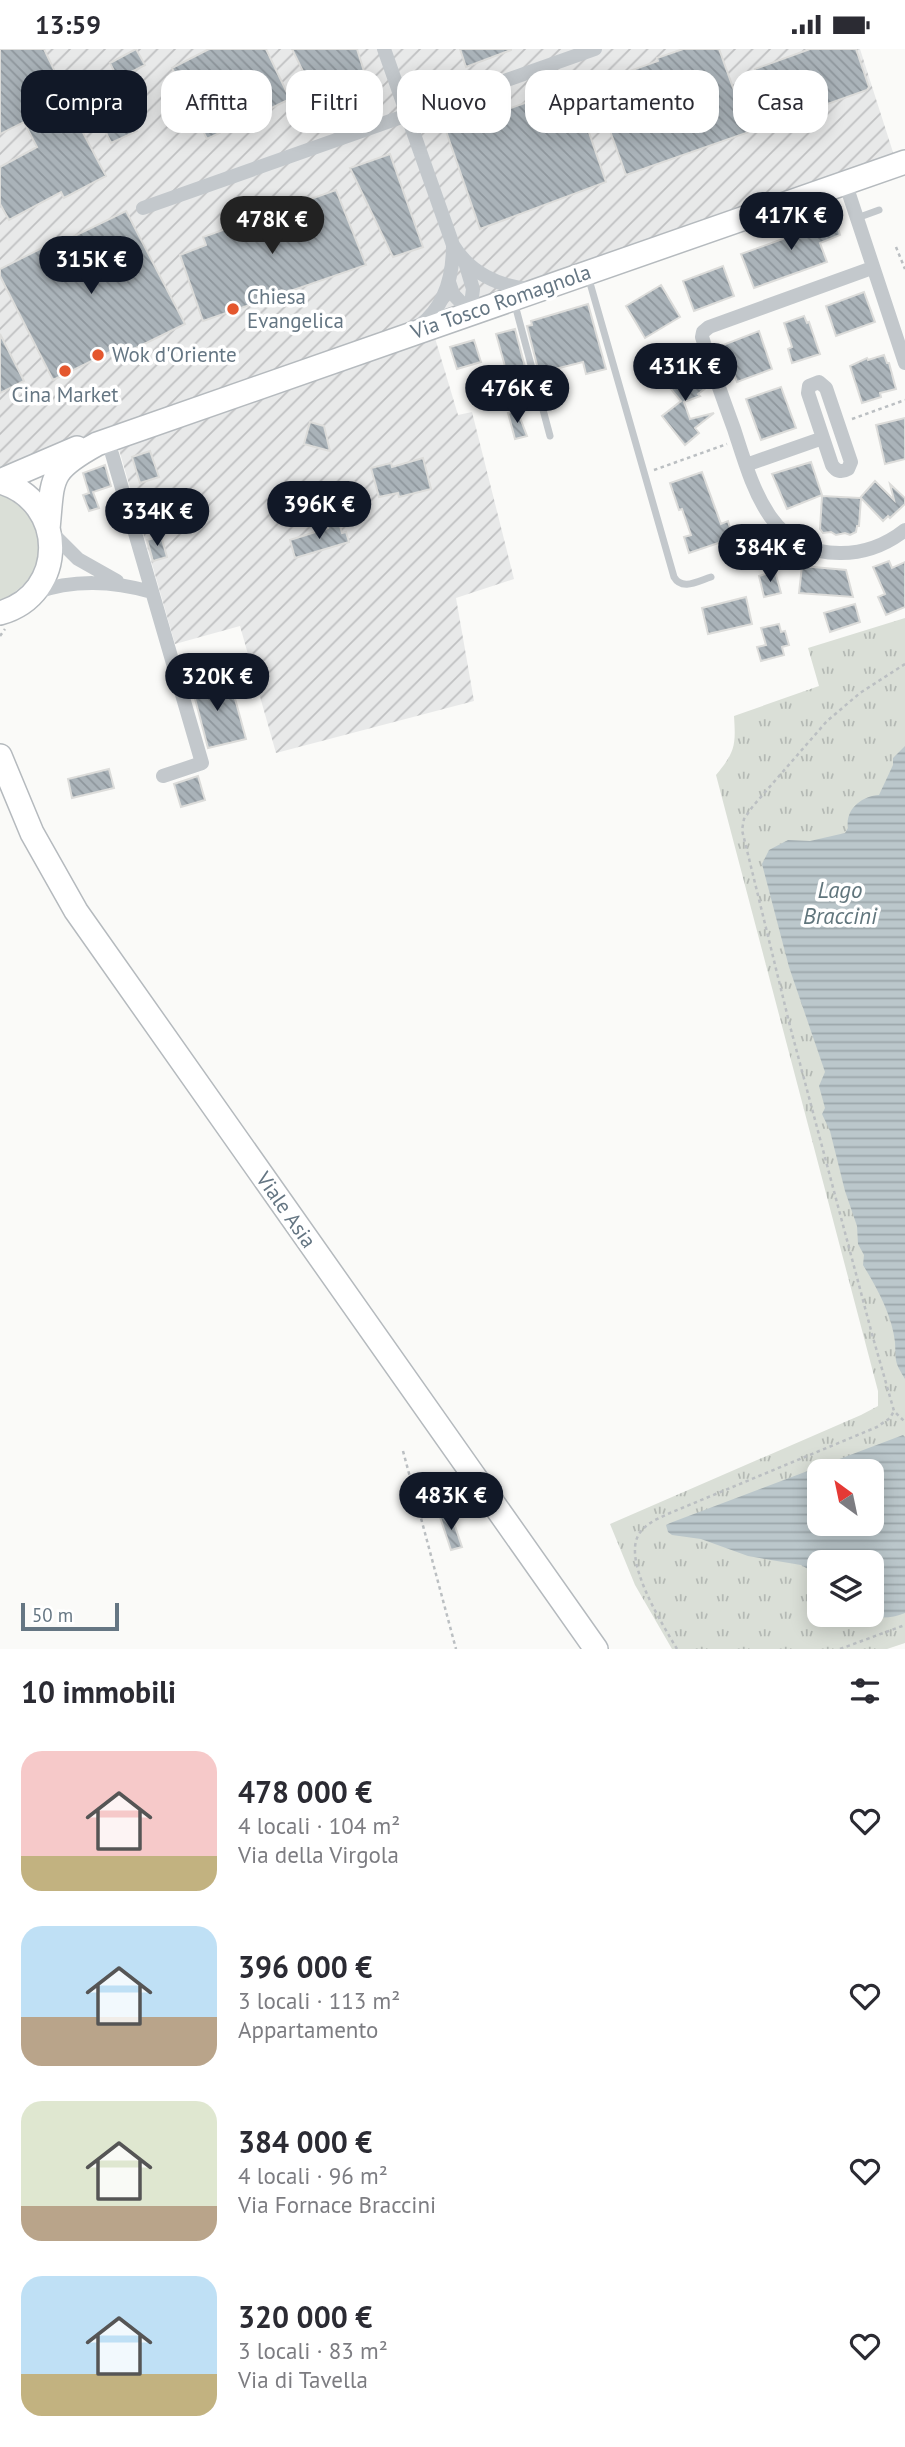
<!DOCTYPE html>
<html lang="it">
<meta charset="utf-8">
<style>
:root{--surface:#fff;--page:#f7f7f7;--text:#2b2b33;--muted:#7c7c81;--accent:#111827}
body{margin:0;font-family:"PT Sans",sans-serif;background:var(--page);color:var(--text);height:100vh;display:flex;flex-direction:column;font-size:26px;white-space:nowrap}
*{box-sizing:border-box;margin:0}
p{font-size:23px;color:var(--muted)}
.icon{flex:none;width:38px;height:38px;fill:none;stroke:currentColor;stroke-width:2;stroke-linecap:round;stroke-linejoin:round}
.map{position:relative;height:1600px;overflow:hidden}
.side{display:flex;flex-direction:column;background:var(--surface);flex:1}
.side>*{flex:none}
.guide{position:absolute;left:21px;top:21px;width:864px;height:63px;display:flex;gap:14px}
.needle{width:46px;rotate:327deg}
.buttons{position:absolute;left:807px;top:1410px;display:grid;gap:14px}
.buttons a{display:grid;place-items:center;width:77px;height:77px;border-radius:14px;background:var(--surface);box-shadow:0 4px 18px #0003;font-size:35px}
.scale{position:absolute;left:21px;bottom:18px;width:98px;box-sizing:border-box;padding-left:7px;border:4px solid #657683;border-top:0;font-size:19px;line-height:24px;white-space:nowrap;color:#657683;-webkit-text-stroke:5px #fff;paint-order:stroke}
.price{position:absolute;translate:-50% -60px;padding:0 16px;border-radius:24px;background:var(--accent);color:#fff;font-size:23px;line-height:46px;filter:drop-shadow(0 2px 4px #0008)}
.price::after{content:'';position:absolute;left:50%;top:42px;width:21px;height:16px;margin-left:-10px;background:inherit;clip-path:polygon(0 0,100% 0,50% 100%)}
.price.current{background:#222;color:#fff}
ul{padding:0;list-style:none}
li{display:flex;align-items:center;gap:21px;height:175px;padding:0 21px}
li span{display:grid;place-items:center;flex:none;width:196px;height:140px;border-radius:21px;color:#555}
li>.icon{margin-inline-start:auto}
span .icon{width:84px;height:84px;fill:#fffc;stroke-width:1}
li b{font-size:30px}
h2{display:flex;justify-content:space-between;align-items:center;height:84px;padding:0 21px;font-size:30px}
.tag{padding:0 24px;border-radius:21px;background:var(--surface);box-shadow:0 4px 18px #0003;font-size:24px;line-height:63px}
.tag.current{background:var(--accent);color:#fff}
.status{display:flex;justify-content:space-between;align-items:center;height:49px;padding:0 35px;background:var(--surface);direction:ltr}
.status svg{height:19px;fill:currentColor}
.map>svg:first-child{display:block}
</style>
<div class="status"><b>13:59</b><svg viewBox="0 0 49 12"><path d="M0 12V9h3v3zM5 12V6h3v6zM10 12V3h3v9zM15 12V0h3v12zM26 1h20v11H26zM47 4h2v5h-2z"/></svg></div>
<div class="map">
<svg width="905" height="1600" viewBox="0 0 905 1600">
<defs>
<pattern id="industrial-furrows" width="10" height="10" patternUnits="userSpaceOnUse" patternTransform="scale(1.75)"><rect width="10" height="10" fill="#e8e9e9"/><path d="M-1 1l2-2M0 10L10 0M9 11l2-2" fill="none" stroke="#c0c1c2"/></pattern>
<pattern id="park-tufts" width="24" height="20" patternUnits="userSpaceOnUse" patternTransform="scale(1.75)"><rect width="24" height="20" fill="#dadfd7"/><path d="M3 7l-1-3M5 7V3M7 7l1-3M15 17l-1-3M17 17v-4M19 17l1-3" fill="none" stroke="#b4b9b4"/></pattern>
<pattern id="water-rules" width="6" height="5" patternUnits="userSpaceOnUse" patternTransform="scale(1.75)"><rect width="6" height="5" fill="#bbc7cb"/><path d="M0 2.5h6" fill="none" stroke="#9ca6aa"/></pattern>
<pattern id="building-back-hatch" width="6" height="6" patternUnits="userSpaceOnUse" patternTransform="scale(1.75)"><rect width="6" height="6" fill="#aab3b9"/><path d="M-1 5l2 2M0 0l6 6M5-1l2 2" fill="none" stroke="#8e969c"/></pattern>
</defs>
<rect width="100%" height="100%" fill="#fafaf8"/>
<path fill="url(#industrial-furrows)" d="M 0,0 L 860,0 L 899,122 L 435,289 L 458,366 L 472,363 L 514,530 L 456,549 L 474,652 L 276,704 L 240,577 L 175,595 L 112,376 L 5,420 L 0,419 Z"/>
<path fill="#dadfd7" d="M 0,445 C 54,470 53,526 0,552 Z"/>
<path fill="url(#park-tufts)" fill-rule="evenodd" d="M 905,569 L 905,1594 L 887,1600 L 672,1600 L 635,1536 L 610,1475 L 861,1366 L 878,1357 L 878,1342 L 716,726 C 735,703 736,697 734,667 L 819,637 L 808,599 ZM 819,1423 L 872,1423 L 872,1475 L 819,1475 ZM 819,1514 L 872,1514 L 872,1566 L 819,1566 Z"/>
<path fill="url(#water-rules)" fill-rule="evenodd" d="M 905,697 L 905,1330 C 894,1312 896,1313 895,1293 C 892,1266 877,1239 863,1216 L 864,1206 L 858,1195 L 857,1177 L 845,1142 L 830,1082 L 822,1065 L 825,1059 L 819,1037 L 825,1023 L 789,918 L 762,815 L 769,801 L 788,791 L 810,792 L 845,784 L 848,779 C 845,760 862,747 879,746 L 893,716 L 893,709 Z
M 903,1386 L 905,1388 L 905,1564 C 889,1571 875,1568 858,1566 L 872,1566 L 872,1514 L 819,1514 L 819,1531 L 813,1523 L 801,1516 L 748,1507 L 701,1490 L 672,1486 L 668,1483 L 666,1476 L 670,1474 ZM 819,1423 L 872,1423 L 872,1475 L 819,1475 Z"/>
<path fill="url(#building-back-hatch)" stroke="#dcdcda" stroke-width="2" d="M 0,0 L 44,0 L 71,56 L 90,46 L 101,68 L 80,78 L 106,127 L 64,149 L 61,143 L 9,171 L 0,155 L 0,118 L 37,98 L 24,73 L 0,85 Z
M 136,0 L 145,16 L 118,30 L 110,14 Z
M 209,0 L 266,0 L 290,50 L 207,90 L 172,19 Z
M 292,0 L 357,0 L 372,48 L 324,65 Z
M 460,0 L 511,0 L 511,1 L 466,18 Z
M 683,0 L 719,0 L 749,83 L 626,126 L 593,35 L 658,12 L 657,9 Z
M 810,0 L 856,0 L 869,38 L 867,41 L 774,74 L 755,20 Z
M 573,37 L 606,133 L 480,180 L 446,82 Z
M 127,61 L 137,82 L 111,94 L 101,73 Z
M 390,105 L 423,198 L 393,208 L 350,119 Z
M 336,141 L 366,216 L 203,272 L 180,206 L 206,196 L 203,188 Z
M 126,162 L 185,275 L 128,303 L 124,296 L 53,331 L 0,227 L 0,220 L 52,194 L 54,197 Z
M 834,164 L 840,186 L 820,194 L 827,213 L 754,239 L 741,205 L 794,186 L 792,180 Z
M 723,217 L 734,247 L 694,262 L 683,232 Z
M 661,236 L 680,268 L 645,289 L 626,257 Z
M 864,243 L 875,273 L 836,287 L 826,257 Z
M 588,255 L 606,320 L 586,325 L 583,313 L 539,324 L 527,277 L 532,276 L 531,272 Z
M 804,267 L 807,274 L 809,273 L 820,305 L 792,314 L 788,300 L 792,298 L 784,274 Z
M 515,280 L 531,341 L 513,346 L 496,285 Z
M 759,282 L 772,320 L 737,333 L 723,296 Z
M 0,285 L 24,332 L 0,344 Z
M 474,291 L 481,313 L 457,320 L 450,298 Z
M 884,306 L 887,314 L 889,314 L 896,340 L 880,344 L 881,348 L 862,354 L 850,317 L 867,309 L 868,311 Z
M 688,314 L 707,338 L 698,345 L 700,347 L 684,353 L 690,370 L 714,364 L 695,379 L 699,384 L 685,396 L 662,367 L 681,352 L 665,333 Z
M 781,338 L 796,379 L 761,391 L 746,350 Z
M 517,361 L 527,387 L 515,390 L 508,364 Z
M 905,369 L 905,410 L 885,415 L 876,376 Z
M 310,373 L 324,377 L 330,402 L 304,395 Z
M 150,402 L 159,428 L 140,434 L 132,408 Z
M 423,409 L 431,440 L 399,448 L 398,444 L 379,448 L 371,419 L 391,414 L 392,418 Z
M 811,413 L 822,446 L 787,460 L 772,425 Z
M 105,416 L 111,437 L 93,443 L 99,459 L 89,462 L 83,446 L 89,444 L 83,424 Z
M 702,423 L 721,475 L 728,472 L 733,489 L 689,504 L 684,488 L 691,486 L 682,460 L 679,461 L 670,434 Z
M 875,432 L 894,451 L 890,435 L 905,449 L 905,455 L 890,469 L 888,467 L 883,472 L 861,449 L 859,477 L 857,477 L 856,483 L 850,486 L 845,484 L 836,486 L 831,483 L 823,484 L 820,480 L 822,447 L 860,449 Z
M 339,473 L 342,484 L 346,483 L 349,493 L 295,509 L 290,491 L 328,479 L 327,476 Z
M 161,487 L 167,508 L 153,512 L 147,491 Z
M 889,512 L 892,519 L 905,513 L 905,558 L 886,566 L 878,548 L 885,545 L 873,518 Z
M 802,517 L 846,521 L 853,548 L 799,544 Z
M 775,522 L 781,544 L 764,548 L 759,527 Z
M 746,548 L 752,575 L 708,585 L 702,559 Z
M 855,555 L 860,573 L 830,583 L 824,564 Z
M 779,575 L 781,583 L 785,582 L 789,596 L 782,598 L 784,606 L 761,612 L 757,598 L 766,596 L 761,579 Z
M 202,624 L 205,636 L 220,633 L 223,644 L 227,643 L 228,647 L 234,646 L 246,690 L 208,699 L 189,627 Z
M 109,720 L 114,739 L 72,749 L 68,730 Z
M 198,727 L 205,751 L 181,758 L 174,735 Z
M 451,1465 L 462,1498 L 451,1501 L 440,1468 Z"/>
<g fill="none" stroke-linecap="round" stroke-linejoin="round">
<defs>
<path id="primary" d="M 0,432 L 77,399
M 0,433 C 67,452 68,545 0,564
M 48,480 C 53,428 48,422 97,395 L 905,113
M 0,707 L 32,784 L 76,862 L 596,1600"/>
</defs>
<use href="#primary" stroke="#b5babe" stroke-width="26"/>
<path stroke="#bbbfc2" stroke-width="2.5" stroke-dasharray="3.5 3.5" stroke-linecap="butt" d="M 896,198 L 905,220
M 852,370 L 905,351
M 654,421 L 727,395
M 0,587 L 5,580
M 905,615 L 860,644 L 827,672 L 753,757 L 744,770 L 742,781 L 790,977 L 872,1285 L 894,1362 L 905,1373
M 403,1402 L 456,1600
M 677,1600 C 663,1576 622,1512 639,1485 C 646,1474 659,1469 670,1464 L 877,1378 L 890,1369 L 894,1362
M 840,1600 L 905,1576"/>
<path stroke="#c3c8cc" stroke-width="7" d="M 857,169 L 879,161
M 588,227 L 674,528 C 682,542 698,532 711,528
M 514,252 L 550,387"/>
<path stroke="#c3c8cc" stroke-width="14" d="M 384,0 L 453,196 C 453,227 445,258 419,277
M 845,133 L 905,314
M 143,159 L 595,0
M 453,196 C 469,223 499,238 530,240
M 465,213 L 473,240 L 470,263
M 872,219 L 709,278 L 703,283 L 702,288 C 712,319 723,350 734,380 C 752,435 769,505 841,504 C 865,504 886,496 905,481
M 449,233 L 453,245 L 470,263
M 819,333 L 826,339 L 851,413 L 848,420 C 841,424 836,422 832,416 L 808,344 L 809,337 Z
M 112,405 L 202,714 L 163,727
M 746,416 L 823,389
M 50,482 L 78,510 L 117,532
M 34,544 C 74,530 112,532 152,543"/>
<use href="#primary" stroke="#fff" stroke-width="23"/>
</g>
<g fill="#e4572e" stroke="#fff" stroke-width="2.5">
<circle cx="233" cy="260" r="7"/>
<circle cx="98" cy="306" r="7"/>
<circle cx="65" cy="322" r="7"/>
</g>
<g text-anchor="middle" stroke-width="7" stroke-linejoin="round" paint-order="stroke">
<g font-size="21" fill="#657683" stroke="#fff" text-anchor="start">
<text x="247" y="255">Chiesa<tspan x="247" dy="24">Evangelica</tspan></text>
<text x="112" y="313">Wok d'Oriente</text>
<text x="65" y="353" text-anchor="middle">Cina Market</text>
</g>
<g font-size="21" fill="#657683" stroke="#fff">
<text transform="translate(501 253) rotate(-19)" y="7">Via Tosco Romagnola</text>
<text transform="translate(286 1161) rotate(55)" y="7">Viale Asia</text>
</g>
<g font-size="23" font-style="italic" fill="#60757c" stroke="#fff">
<text x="840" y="849">Lago<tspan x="840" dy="26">Braccini</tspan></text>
</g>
</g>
</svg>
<div class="buttons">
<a><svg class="needle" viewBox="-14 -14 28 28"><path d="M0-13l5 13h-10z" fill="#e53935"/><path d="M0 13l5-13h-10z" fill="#7c7c81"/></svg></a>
<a><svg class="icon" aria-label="layers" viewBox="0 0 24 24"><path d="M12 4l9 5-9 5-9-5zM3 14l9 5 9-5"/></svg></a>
</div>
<div class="scale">50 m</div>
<b class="price" style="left:791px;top:203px">417K €</b>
<b class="price current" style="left:272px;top:207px">478K €</b>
<b class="price" style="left:91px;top:247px">315K €</b>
<b class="price" style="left:685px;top:354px">431K €</b>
<b class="price" style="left:517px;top:376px">476K €</b>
<b class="price" style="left:319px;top:492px">396K €</b>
<b class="price" style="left:157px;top:499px">334K €</b>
<b class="price" style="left:770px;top:535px">384K €</b>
<b class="price" style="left:217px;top:664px">320K €</b>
<b class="price" style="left:451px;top:1483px">483K €</b>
<div class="guide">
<a class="tag current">Compra</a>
<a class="tag">Affitta</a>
<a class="tag">Filtri</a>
<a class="tag">Nuovo</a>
<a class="tag">Appartamento</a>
<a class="tag">Casa</a>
</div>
</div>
<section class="side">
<h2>10 immobili<svg class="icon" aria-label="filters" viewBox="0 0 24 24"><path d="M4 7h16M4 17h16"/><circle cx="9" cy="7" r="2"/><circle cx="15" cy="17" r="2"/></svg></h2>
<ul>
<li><span style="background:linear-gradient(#f6c9c9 75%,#c2b280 0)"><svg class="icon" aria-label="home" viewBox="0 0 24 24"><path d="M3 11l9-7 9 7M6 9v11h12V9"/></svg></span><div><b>478 000 €</b><p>4 locali · 104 m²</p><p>Via della Virgola</p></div><svg class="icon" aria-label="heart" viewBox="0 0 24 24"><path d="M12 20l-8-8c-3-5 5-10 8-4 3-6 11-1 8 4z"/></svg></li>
<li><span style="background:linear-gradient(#bfe0f5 65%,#b9a48a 0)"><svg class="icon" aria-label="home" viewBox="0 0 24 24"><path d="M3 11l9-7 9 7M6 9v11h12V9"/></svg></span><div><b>396 000 €</b><p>3 locali · 113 m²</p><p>Appartamento</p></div><svg class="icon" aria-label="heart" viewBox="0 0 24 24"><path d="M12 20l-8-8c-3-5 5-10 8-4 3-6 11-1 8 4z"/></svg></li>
<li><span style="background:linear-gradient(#dfe7d0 75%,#b9a48a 0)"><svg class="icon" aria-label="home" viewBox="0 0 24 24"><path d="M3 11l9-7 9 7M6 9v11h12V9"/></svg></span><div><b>384 000 €</b><p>4 locali · 96 m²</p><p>Via Fornace Braccini</p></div><svg class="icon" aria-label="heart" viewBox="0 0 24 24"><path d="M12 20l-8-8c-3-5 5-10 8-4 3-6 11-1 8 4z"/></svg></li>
<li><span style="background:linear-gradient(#bfe0f5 70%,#c2b280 0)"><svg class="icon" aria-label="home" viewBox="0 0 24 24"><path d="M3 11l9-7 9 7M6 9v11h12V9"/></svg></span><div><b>320 000 €</b><p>3 locali · 83 m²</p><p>Via di Tavella</p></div><svg class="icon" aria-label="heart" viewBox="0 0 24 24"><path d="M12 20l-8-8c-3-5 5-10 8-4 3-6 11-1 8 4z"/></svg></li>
</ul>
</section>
